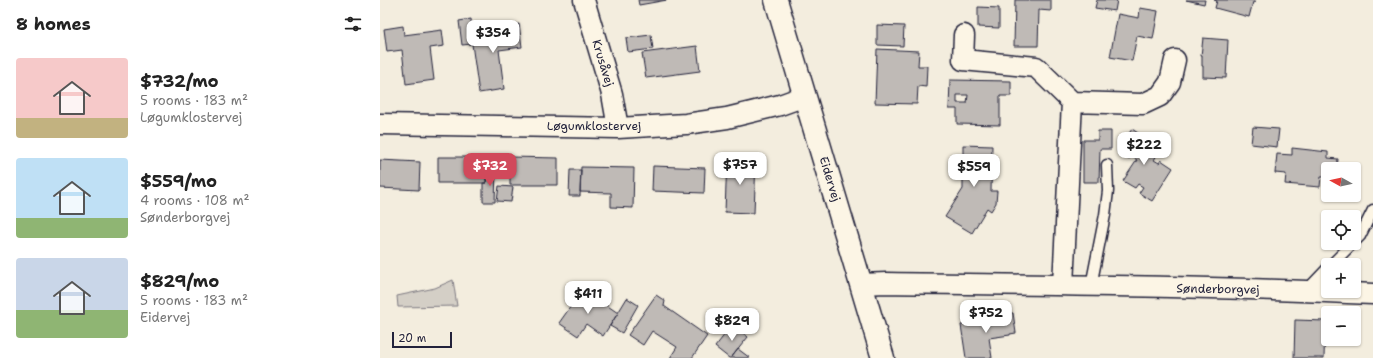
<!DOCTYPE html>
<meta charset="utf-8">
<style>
:root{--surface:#fff;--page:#f6f6f6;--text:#222;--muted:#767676;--accent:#d1495b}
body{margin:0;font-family:"Shantell Sans",sans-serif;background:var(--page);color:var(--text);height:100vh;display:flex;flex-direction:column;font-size:15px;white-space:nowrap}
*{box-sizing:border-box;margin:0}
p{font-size:13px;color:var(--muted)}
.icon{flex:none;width:22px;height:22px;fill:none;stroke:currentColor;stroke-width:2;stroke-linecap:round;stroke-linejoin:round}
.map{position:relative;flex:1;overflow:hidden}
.drawer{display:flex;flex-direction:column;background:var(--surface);width:380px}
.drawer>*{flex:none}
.needle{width:26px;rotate:278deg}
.fabs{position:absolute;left:941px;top:162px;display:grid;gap:8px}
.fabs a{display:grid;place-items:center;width:40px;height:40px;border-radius:4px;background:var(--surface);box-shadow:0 1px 3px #0004;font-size:20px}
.scale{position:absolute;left:12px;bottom:10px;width:60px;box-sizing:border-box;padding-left:4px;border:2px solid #22223b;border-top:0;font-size:11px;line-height:14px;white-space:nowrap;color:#22223b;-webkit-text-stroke:3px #fcf5e5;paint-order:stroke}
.price{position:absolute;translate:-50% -34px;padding:0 9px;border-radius:8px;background:#fff;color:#222;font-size:13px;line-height:26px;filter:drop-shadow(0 1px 2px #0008)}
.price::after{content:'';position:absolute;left:50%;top:24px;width:12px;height:9px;margin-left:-6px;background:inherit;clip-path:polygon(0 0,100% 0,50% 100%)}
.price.on{background:var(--accent);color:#fff}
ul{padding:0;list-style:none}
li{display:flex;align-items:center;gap:12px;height:100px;padding:0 16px}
li span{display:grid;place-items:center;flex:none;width:112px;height:80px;border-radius:4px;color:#555}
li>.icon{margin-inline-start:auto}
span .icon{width:48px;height:48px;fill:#fffc;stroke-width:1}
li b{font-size:17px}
h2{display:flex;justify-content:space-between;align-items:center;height:48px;padding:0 16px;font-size:17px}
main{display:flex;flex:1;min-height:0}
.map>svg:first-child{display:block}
</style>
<main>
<section class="drawer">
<h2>8 homes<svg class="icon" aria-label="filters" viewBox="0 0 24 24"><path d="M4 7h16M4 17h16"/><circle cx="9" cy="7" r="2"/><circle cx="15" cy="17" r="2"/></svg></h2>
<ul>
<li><span style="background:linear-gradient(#f6c9c9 75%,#c2b280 0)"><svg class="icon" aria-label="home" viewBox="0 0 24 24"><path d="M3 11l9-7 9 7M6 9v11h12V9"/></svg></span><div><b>$732/mo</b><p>5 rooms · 183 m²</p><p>Løgumklostervej</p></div></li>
<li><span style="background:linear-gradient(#bfe0f5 75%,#8fb573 0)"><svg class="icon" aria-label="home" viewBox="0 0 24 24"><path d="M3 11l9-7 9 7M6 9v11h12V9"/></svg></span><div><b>$559/mo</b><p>4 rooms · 108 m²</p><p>Sønderborgvej</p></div></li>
<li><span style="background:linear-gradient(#c9d6e8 65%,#8fb573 0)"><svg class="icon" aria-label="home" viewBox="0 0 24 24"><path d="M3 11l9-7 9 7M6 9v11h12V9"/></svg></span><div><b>$829/mo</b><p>5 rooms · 183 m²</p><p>Eidervej</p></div></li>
</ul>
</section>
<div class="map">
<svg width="993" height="358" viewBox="0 0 993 358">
<rect width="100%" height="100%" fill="#f3edde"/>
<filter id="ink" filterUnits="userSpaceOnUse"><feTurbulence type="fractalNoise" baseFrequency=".025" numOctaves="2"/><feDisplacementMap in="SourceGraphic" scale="8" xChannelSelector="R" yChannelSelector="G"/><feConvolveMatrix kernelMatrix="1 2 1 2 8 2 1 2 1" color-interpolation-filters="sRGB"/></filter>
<g filter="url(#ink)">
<path fill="#d4cfc6" stroke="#7b7880" d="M 73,280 L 77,306 L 18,307 L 17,296 L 55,288 Z"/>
<path fill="#bfbab6" stroke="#22223b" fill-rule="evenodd" d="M 258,0 L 287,0 L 259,5 Z
M 635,0 L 671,0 L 671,11 L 659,10 L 658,46 L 634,46 Z
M 717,0 L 737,0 L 735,11 L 715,8 Z
M 806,0 L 825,0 L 824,4 Z
M 834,0 L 876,0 L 875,3 L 873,2 L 869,17 L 835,8 L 837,1 Z
M 598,7 L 619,8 L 619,28 L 598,27 Z
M 760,8 L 778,11 L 773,39 L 757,36 L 752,61 L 730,57 L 738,14 L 759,18 Z
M 91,19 L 92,30 L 90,30 L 92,44 L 82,45 L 79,21 Z
M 139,24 L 142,47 L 119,50 L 124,89 L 99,93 L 90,30 Z
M 497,25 L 524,26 L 523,46 L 497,45 Z
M 23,26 L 24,35 L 62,30 L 64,46 L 50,48 L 54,80 L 26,84 L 22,50 L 7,52 L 4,29 Z
M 271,35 L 273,49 L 248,52 L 246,38 Z
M 823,38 L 848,40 L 846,78 L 823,77 L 823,66 L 822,66 L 822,56 L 821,56 Z
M 317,46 L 320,71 L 266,78 L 262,53 Z
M 497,49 L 539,51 L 538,66 L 547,66 L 546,87 L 538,86 L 537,104 L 495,103 Z
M 570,80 L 631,81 L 631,96 L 620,96 L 620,125 L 577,124 L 577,109 L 569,109 ZM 577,95 L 588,95 L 587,103 L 577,103 Z
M 873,127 L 899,129 L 897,147 L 871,144 Z
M 752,129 L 764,137 L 762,139 L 770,144 L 767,149 L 777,155 L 774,160 L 779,163 L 781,160 L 793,168 L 772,201 L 759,193 L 763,187 L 758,184 L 755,188 L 743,181 L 757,160 L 751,156 L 749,159 L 737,151 Z
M 718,131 L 731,131 L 731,149 L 720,149 L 719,182 L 703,182 L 703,140 L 718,140 Z
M 583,145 L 612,146 L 611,191 L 617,191 L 616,203 L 611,211 L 607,208 L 592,233 L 565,217 L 583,189 Z
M 912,148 L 948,152 L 948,158 L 958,159 L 957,169 L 948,169 L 948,177 L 941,177 L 940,187 L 905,184 L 906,174 L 895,173 L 897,154 L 912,155 Z
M 58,157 L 107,157 L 106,183 L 58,183 Z
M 130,157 L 178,158 L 178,185 L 130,185 Z
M 347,158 L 376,159 L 374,213 L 345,212 Z
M 0,160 L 40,162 L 39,190 L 0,188 Z
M 273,166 L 325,168 L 324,193 L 272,191 Z
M 201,167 L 254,168 L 253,208 L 231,207 L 231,193 L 200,192 Z
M 107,169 L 116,169 L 115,202 L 103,202 L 103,183 L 106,183 Z
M 190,170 L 201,170 L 200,196 L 189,196 Z
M 119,186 L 133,187 L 131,202 L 117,201 Z
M 203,289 L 238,313 L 223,336 L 206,324 L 198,336 L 179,323 Z
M 276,295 L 285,301 L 284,306 L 327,336 L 312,358 L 290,358 L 297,347 L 272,331 L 263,345 L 248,335 Z
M 247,298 L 258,305 L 242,333 L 230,326 Z
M 627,313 L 633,313 L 636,333 L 630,334 L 630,335 L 609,338 L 612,358 L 586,358 L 581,325 L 594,323 L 593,317 Z
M 915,320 L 945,321 L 944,358 L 914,358 Z
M 353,324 L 368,337 L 351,358 L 349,358 L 335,347 Z
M 358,349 L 370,358 L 351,358 Z"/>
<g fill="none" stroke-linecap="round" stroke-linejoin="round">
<defs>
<path id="service" d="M 974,242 L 980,236 L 993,210
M 951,265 L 973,243
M 711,286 L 725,215 L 728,191 L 727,165
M 926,291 L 948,268"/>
<path id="minor" d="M 204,0 L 232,94 L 238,128
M 584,35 L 583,60 L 656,67 L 692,102 L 683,285
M 692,102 L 763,104 L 780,96 L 790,82 L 795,60
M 0,124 L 238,128 L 306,124 L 347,118 L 400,105 L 425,96
M 481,284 L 506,283 C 669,285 831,286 993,294"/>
<path id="tertiary" d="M 396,0 L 503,358"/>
</defs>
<use href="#service" stroke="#22223b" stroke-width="13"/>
<use href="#minor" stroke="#22223b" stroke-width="23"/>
<use href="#tertiary" stroke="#22223b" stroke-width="25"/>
<use href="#service" stroke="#fcf5e5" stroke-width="10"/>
<use href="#minor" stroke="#fcf5e5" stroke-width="20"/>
<use href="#tertiary" stroke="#fcf5e5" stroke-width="22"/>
</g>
</g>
<g text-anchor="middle" stroke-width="4" stroke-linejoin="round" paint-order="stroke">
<g font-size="12" fill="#22223b" stroke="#fcf5e5">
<text transform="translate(223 63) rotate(73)" y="4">Krusåvej</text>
<text x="214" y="130">Løgumklostervej</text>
<text transform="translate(450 179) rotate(73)" y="4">Eidervej</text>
<text transform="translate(838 289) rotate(1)" y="4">Sønderborgvej</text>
</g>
</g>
</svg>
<div class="fabs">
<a><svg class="needle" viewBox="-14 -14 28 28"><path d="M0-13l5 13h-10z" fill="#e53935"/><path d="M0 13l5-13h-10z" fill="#767676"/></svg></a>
<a><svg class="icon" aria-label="locate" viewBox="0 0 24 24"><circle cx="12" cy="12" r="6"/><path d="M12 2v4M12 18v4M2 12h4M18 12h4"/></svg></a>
<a>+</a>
<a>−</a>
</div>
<div class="scale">20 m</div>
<b class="price" style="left:113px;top:54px">$354</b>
<b class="price" style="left:764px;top:166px">$222</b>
<b class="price" style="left:360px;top:186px">$757</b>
<b class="price on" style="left:110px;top:187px">$732</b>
<b class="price" style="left:594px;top:188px">$559</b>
<b class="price" style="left:208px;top:315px">$411</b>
<b class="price" style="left:606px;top:334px">$752</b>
<b class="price" style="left:352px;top:342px">$829</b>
</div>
</main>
